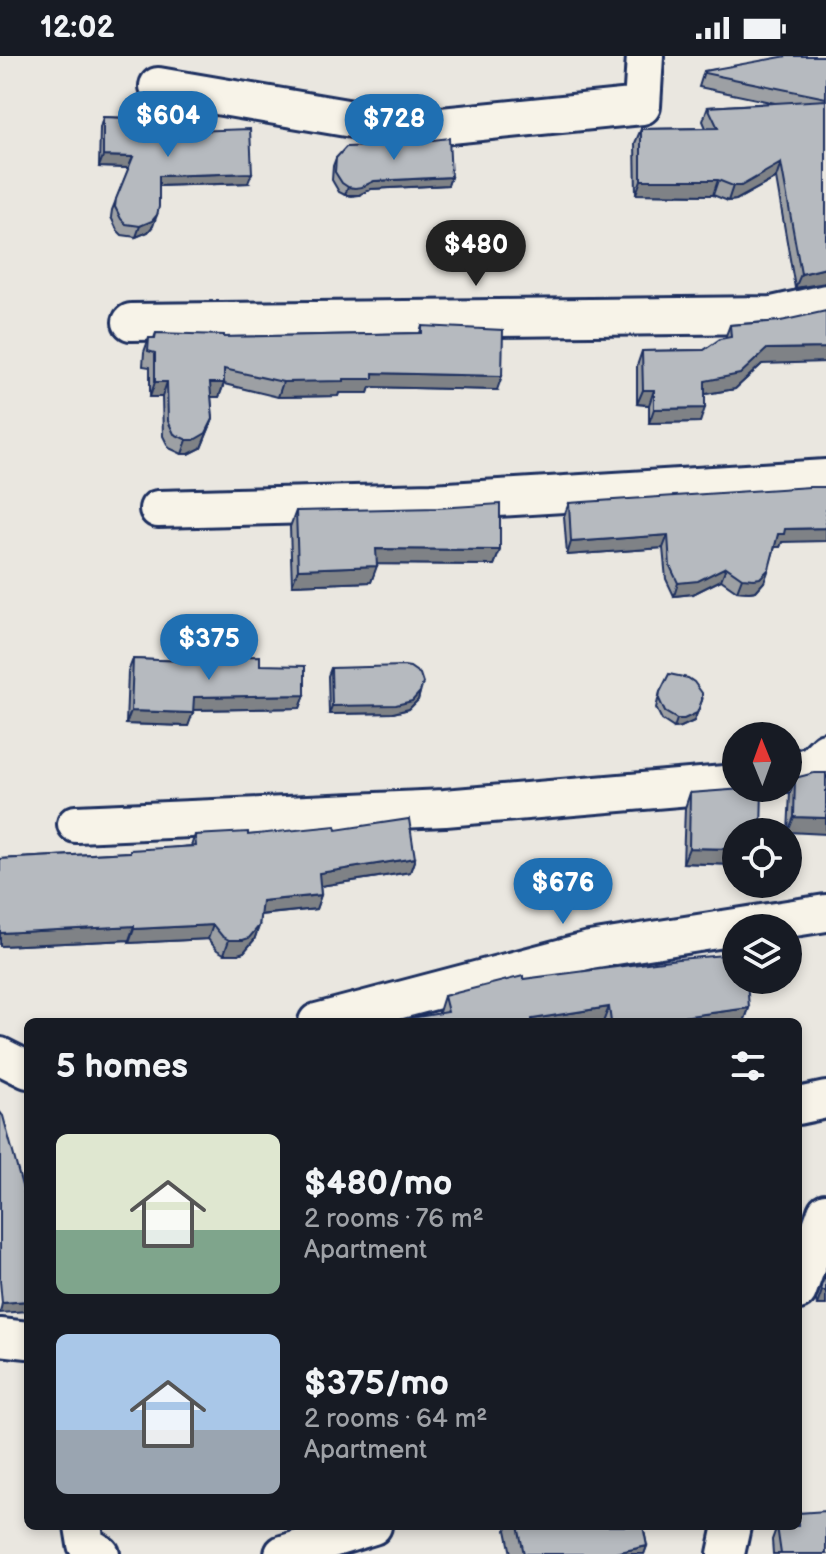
<!DOCTYPE html>
<meta charset="utf-8">
<style>
:root{--surface:#171b24;--page:#20242c;--text:#f1f3f6;--muted:#9ea1a6;--accent:#1f6fb2}
body{margin:0;font-family:"Balsamiq Sans",sans-serif;background:var(--page);color:var(--text);height:100vh;display:flex;flex-direction:column;font-size:30px;white-space:nowrap}
*{box-sizing:border-box;margin:0}
p{font-size:26px;color:var(--muted)}
.icon{flex:none;width:44px;height:44px;fill:none;stroke:currentColor;stroke-width:2;stroke-linecap:round;stroke-linejoin:round}
.map{position:relative;flex:1;overflow:hidden}
.drawer{position:absolute;left:24px;top:962px;width:778px;height:512px;display:flex;flex-direction:column;background:var(--surface);border-radius:12px;box-shadow:0 4px 12px #0003}
.drawer>*{flex:none}
.needle{width:52px;rotate:359deg}
.fabs{position:absolute;left:722px;top:666px;display:grid;gap:16px}
.fabs a{display:grid;place-items:center;width:80px;height:80px;border-radius:50%;background:var(--surface);box-shadow:0 4px 12px #0003;font-size:40px}
.price{position:absolute;translate:-50% -68px;padding:0 18px;border-radius:28px;background:var(--accent);color:#fff;font-size:26px;line-height:52px;filter:drop-shadow(0 2px 4px #0008)}
.price::after{content:'';position:absolute;left:50%;top:48px;width:24px;height:18px;margin-left:-12px;background:inherit;clip-path:polygon(0 0,100% 0,50% 100%)}
.price.current{background:#222;color:#fff}
ul{padding:0;list-style:none}
li{display:flex;align-items:center;gap:24px;height:200px;padding:0 32px}
li span{display:grid;place-items:center;flex:none;width:224px;height:160px;border-radius:12px;color:#555}
li>.icon{margin-inline-start:auto}
span .icon{width:96px;height:96px;fill:#fffc;stroke-width:1}
li b{font-size:34px}
h2{display:flex;justify-content:space-between;align-items:center;height:96px;padding:0 32px;font-size:34px}
.status{display:flex;justify-content:space-between;align-items:center;height:56px;padding:0 40px;background:var(--surface);direction:ltr}
.status svg{height:22px;fill:currentColor}
.map>svg:first-child{display:block}
</style>
<div class="status"><b>12:02</b><svg viewBox="0 0 49 12"><path d="M0 12V9h3v3zM5 12V6h3v6zM10 12V3h3v9zM15 12V0h3v12zM26 1h20v11H26zM47 4h2v5h-2z"/></svg></div>
<div class="map">
<svg width="826" height="1498" viewBox="0 0 826 1498">
<rect width="100%" height="100%" fill="#eae7e0"/>
<filter id="ink" filterUnits="userSpaceOnUse"><feTurbulence type="fractalNoise" baseFrequency=".0125" numOctaves="2"/><feDisplacementMap in="SourceGraphic" scale="16" xChannelSelector="R" yChannelSelector="G"/><feConvolveMatrix kernelMatrix="1 2 1 2 8 2 1 2 1" color-interpolation-filters="sRGB"/></filter>
<g filter="url(#ink)">
<g fill="none" stroke-linecap="round" stroke-linejoin="round">
<defs>
<path id="street" d="M 158,30 L 411,73 L 642,50 L 645,0
M 131,266 L 772,259 L 826,247
M 158,453 L 432,446 L 826,422
M 788,717 L 813,708 L 826,695
M 76,768 L 445,752 L 736,727
M 317,966 L 590,894 L 826,857
M 0,1000 L 28,1014
M 798,1050 L 826,1044
M 798,1235 L 826,1156
M 0,1281 L 28,1284
M 83,1470 L 86,1488 L 101,1498
M 283,1498 L 373,1470
M 726,1498 L 732,1470"/>
</defs>
<use href="#street" stroke="#1b2f5e" stroke-width="42"/>
<use href="#street" stroke="#f7f3e8" stroke-width="36"/>
</g>
<path fill="#9da0a4" stroke="#1b2f5e" stroke-width="2" d="M 826,0 L 826,227 L 795,232 L 776,122 L 736,144 L 728,145 L 713,139 L 636,138 L 635,87 L 641,73 L 706,72 L 703,65 L 708,51 L 775,47 L 699,31 L 704,15 Z
M 103,61 L 158,63 L 161,76 L 248,127 L 159,130 L 153,170 L 148,176 L 136,181 L 122,179 L 117,174 L 111,161 L 112,154 L 129,112 L 99,111 L 100,72 Z
M 398,83 L 451,121 L 448,129 L 371,133 L 359,139 L 352,140 L 345,139 L 339,136 L 332,124 L 333,110 L 336,102 L 396,89 Z
M 781,265 L 762,308 L 735,333 L 705,338 L 700,366 L 649,367 L 649,349 L 637,348 L 637,310 L 642,295 L 704,294 L 725,282 L 730,269 Z
M 422,270 L 497,334 L 370,331 L 368,337 L 339,337 L 338,340 L 278,341 L 224,328 L 219,341 L 211,341 L 213,363 L 201,392 L 189,398 L 182,398 L 169,392 L 163,380 L 162,341 L 150,341 L 150,311 L 143,310 L 144,296 L 149,282 L 154,282 L 156,277 L 224,281 L 420,277 Z
M 569,447 L 782,486 L 780,491 L 775,491 L 764,526 L 756,535 L 749,536 L 737,535 L 721,524 L 693,538 L 674,540 L 666,523 L 663,492 L 567,499 L 564,460 Z
M 296,455 L 500,494 L 494,509 L 377,508 L 371,526 L 292,529 L 290,471 Z
M 209,601 L 260,609 L 305,639 L 300,652 L 193,654 L 188,670 L 126,668 L 128,616 L 133,603 L 207,606 Z
M 331,612 L 420,636 L 418,644 L 409,653 L 393,657 L 329,658 L 328,620 Z
M 660,636 L 702,644 L 694,665 L 681,671 L 674,672 L 662,664 L 656,652 Z
M 826,717 L 788,776 L 790,737 L 795,722 Z
M 690,737 L 736,776 L 736,809 L 683,807 L 685,752 Z
M 336,774 L 415,802 L 410,816 L 320,830 L 321,839 L 316,853 L 260,859 L 259,870 L 254,884 L 244,896 L 238,898 L 224,898 L 217,894 L 208,883 L 129,887 L 129,884 L 0,890 L 0,803 L 129,796 L 191,790 L 195,779 L 248,779 Z
M 523,923 L 749,952 L 744,966 L 387,966 L 439,958 L 439,956 L 444,940 Z
M 826,1218 L 826,1249 L 817,1249 L 816,1244 Z
M 507,1470 L 643,1470 L 647,1490 L 644,1498 L 511,1498 L 506,1474 Z
M 777,1470 L 798,1470 L 826,1498 L 773,1498 L 772,1484 Z"/>
<path fill="#7f8286" stroke="#1b2f5e" stroke-width="2" d="M 103,100 L 133,101 L 129,112 L 99,111 Z
M 781,107 L 776,122 L 736,144 L 728,145 L 733,130 Z
M 252,117 L 248,127 L 155,130 L 159,120 Z
M 451,121 L 448,129 L 371,133 L 359,139 L 345,139 L 348,131 L 374,125 Z
M 641,124 L 718,124 L 713,139 L 636,138 Z
M 157,159 L 153,170 L 148,176 L 136,181 L 140,170 Z
M 826,212 L 826,227 L 795,232 L 801,218 Z
M 826,292 L 826,306 L 762,308 L 735,333 L 700,339 L 705,325 L 767,293 Z
M 373,317 L 502,320 L 497,334 L 370,331 L 368,337 L 339,337 L 338,340 L 278,341 L 283,326 L 344,323 Z
M 155,326 L 167,326 L 162,341 L 150,341 Z
M 210,327 L 224,327 L 219,341 L 205,341 Z
M 643,334 L 654,334 L 649,349 L 637,348 Z
M 705,352 L 700,366 L 649,367 L 654,353 Z
M 213,363 L 201,392 L 189,398 L 182,398 L 187,384 Z
M 826,472 L 826,485 L 782,486 L 780,491 L 774,491 L 778,478 L 785,473 Z
M 668,479 L 663,492 L 567,499 L 571,486 Z
M 376,493 L 500,494 L 494,509 L 371,508 Z
M 377,510 L 371,526 L 292,529 L 298,513 Z
M 726,511 L 721,524 L 693,538 L 674,540 L 678,527 Z
M 769,513 L 764,526 L 756,535 L 749,536 L 737,535 L 742,522 Z
M 420,636 L 418,644 L 409,653 L 393,657 L 329,658 L 332,650 Z
M 305,639 L 300,652 L 189,654 L 194,641 Z
M 702,644 L 694,665 L 681,671 L 674,672 L 677,663 Z
M 131,655 L 193,657 L 188,670 L 126,668 Z
M 794,761 L 826,762 L 826,778 L 788,776 Z
M 689,792 L 736,793 L 736,809 L 683,807 Z
M 415,802 L 410,816 L 314,831 L 319,817 Z
M 321,839 L 316,853 L 257,859 L 262,845 Z
M 213,869 L 208,883 L 129,887 L 134,873 Z
M 134,870 L 129,884 L 0,890 L 0,877 Z
M 259,870 L 254,884 L 244,896 L 238,898 L 224,898 L 229,884 Z
M 609,951 L 603,966 L 530,966 L 532,963 Z
M 749,952 L 744,966 L 644,966 Z
M 822,1235 L 826,1235 L 826,1249 L 817,1249 Z
M 28,1245 L 28,1255 L 0,1257 L 2,1247 Z
M 647,1490 L 644,1498 L 611,1498 Z"/>
<path fill="#b6babf" stroke="#1b2f5e" stroke-width="2" d="M 787,0 L 826,0 L 826,42 L 704,17 L 704,15 Z
M 826,44 L 826,212 L 801,218 L 781,107 L 741,130 L 733,130 L 718,124 L 641,124 L 641,73 L 718,72 L 708,51 Z
M 157,45 L 158,63 L 161,63 L 161,76 L 250,73 L 252,117 L 159,120 L 159,151 L 157,159 L 152,165 L 140,170 L 126,168 L 121,163 L 115,151 L 116,143 L 133,101 L 103,100 L 103,61 L 150,63 Z
M 449,82 L 451,121 L 374,125 L 362,131 L 355,132 L 348,131 L 342,127 L 335,116 L 336,102 L 346,91 L 398,89 L 398,83 L 416,86 Z
M 826,255 L 826,292 L 767,293 L 740,318 L 705,325 L 705,352 L 654,353 L 654,334 L 643,334 L 642,295 L 704,294 L 720,283 L 731,281 L 730,269 L 781,265 Z
M 422,270 L 503,274 L 502,320 L 373,317 L 373,323 L 344,323 L 344,325 L 283,326 L 224,313 L 224,327 L 210,327 L 213,363 L 206,377 L 194,384 L 187,384 L 174,378 L 168,365 L 167,326 L 155,326 L 155,297 L 148,295 L 149,282 L 155,282 L 156,277 L 224,279 L 224,281 L 422,277 Z
M 810,431 L 826,431 L 826,472 L 785,473 L 784,478 L 778,478 L 769,513 L 760,522 L 754,523 L 742,522 L 726,511 L 698,525 L 678,527 L 670,510 L 668,479 L 571,486 L 569,447 Z
M 500,448 L 500,494 L 376,493 L 377,510 L 298,513 L 296,455 L 438,452 Z
M 260,600 L 260,609 L 305,610 L 305,639 L 194,641 L 193,657 L 131,655 L 133,603 L 209,606 L 209,601 Z
M 404,610 L 410,611 L 420,618 L 423,627 L 420,636 L 412,645 L 396,649 L 332,650 L 331,612 Z
M 669,618 L 688,622 L 694,626 L 702,637 L 702,644 L 697,657 L 684,663 L 677,663 L 665,656 L 659,643 L 660,636 Z
M 814,717 L 826,717 L 826,762 L 794,761 L 795,722 Z
M 743,733 L 762,733 L 761,776 L 736,776 L 736,793 L 689,792 L 690,737 Z
M 409,763 L 415,802 L 319,817 L 321,839 L 262,845 L 259,870 L 249,882 L 243,884 L 229,884 L 222,880 L 213,869 L 134,873 L 134,870 L 0,877 L 0,803 L 130,796 L 130,794 L 196,790 L 195,779 L 248,776 L 248,779 L 335,770 L 336,774 Z
M 736,898 L 736,924 L 747,924 L 749,952 L 644,966 L 611,966 L 609,951 L 532,963 L 532,966 L 387,966 L 448,956 L 444,940 L 523,920 L 523,923 L 678,903 Z
M 0,1056 L 3,1060 L 28,1152 L 28,1245 L 2,1247 L 0,1225 Z
M 826,1218 L 826,1235 L 822,1235 L 821,1230 Z
M 826,1455 L 826,1498 L 781,1498 L 777,1470 L 798,1470 L 798,1457 Z
M 518,1470 L 643,1470 L 647,1490 L 611,1498 L 524,1498 Z"/>
</g>
</svg>
<div class="fabs">
<a><svg class="needle" viewBox="-14 -14 28 28"><path d="M0-13l5 13h-10z" fill="#e53935"/><path d="M0 13l5-13h-10z" fill="#9ea1a6"/></svg></a>
<a><svg class="icon" aria-label="locate" viewBox="0 0 24 24"><circle cx="12" cy="12" r="6"/><path d="M12 2v4M12 18v4M2 12h4M18 12h4"/></svg></a>
<a><svg class="icon" aria-label="layers" viewBox="0 0 24 24"><path d="M12 4l9 5-9 5-9-5zM3 14l9 5 9-5"/></svg></a>
</div>
<b class="price" style="left:168px;top:103px">$604</b>
<b class="price" style="left:394px;top:106px">$728</b>
<b class="price current" style="left:476px;top:232px">$480</b>
<b class="price" style="left:209px;top:626px">$375</b>
<b class="price" style="left:563px;top:870px">$676</b>
<section class="drawer">
<h2>5 homes<svg class="icon" aria-label="filters" viewBox="0 0 24 24"><path d="M4 7h16M4 17h16"/><circle cx="9" cy="7" r="2"/><circle cx="15" cy="17" r="2"/></svg></h2>
<ul>
<li><span style="background:linear-gradient(#dfe7d0 60%,#7fa58c 0)"><svg class="icon" aria-label="home" viewBox="0 0 24 24"><path d="M3 11l9-7 9 7M6 9v11h12V9"/></svg></span><div><b>$480/mo</b><p>2 rooms · 76 m²</p><p>Apartment</p></div></li>
<li><span style="background:linear-gradient(#a9c7e8 60%,#9aa5b1 0)"><svg class="icon" aria-label="home" viewBox="0 0 24 24"><path d="M3 11l9-7 9 7M6 9v11h12V9"/></svg></span><div><b>$375/mo</b><p>2 rooms · 64 m²</p><p>Apartment</p></div></li>
</ul>
</section>
</div>
